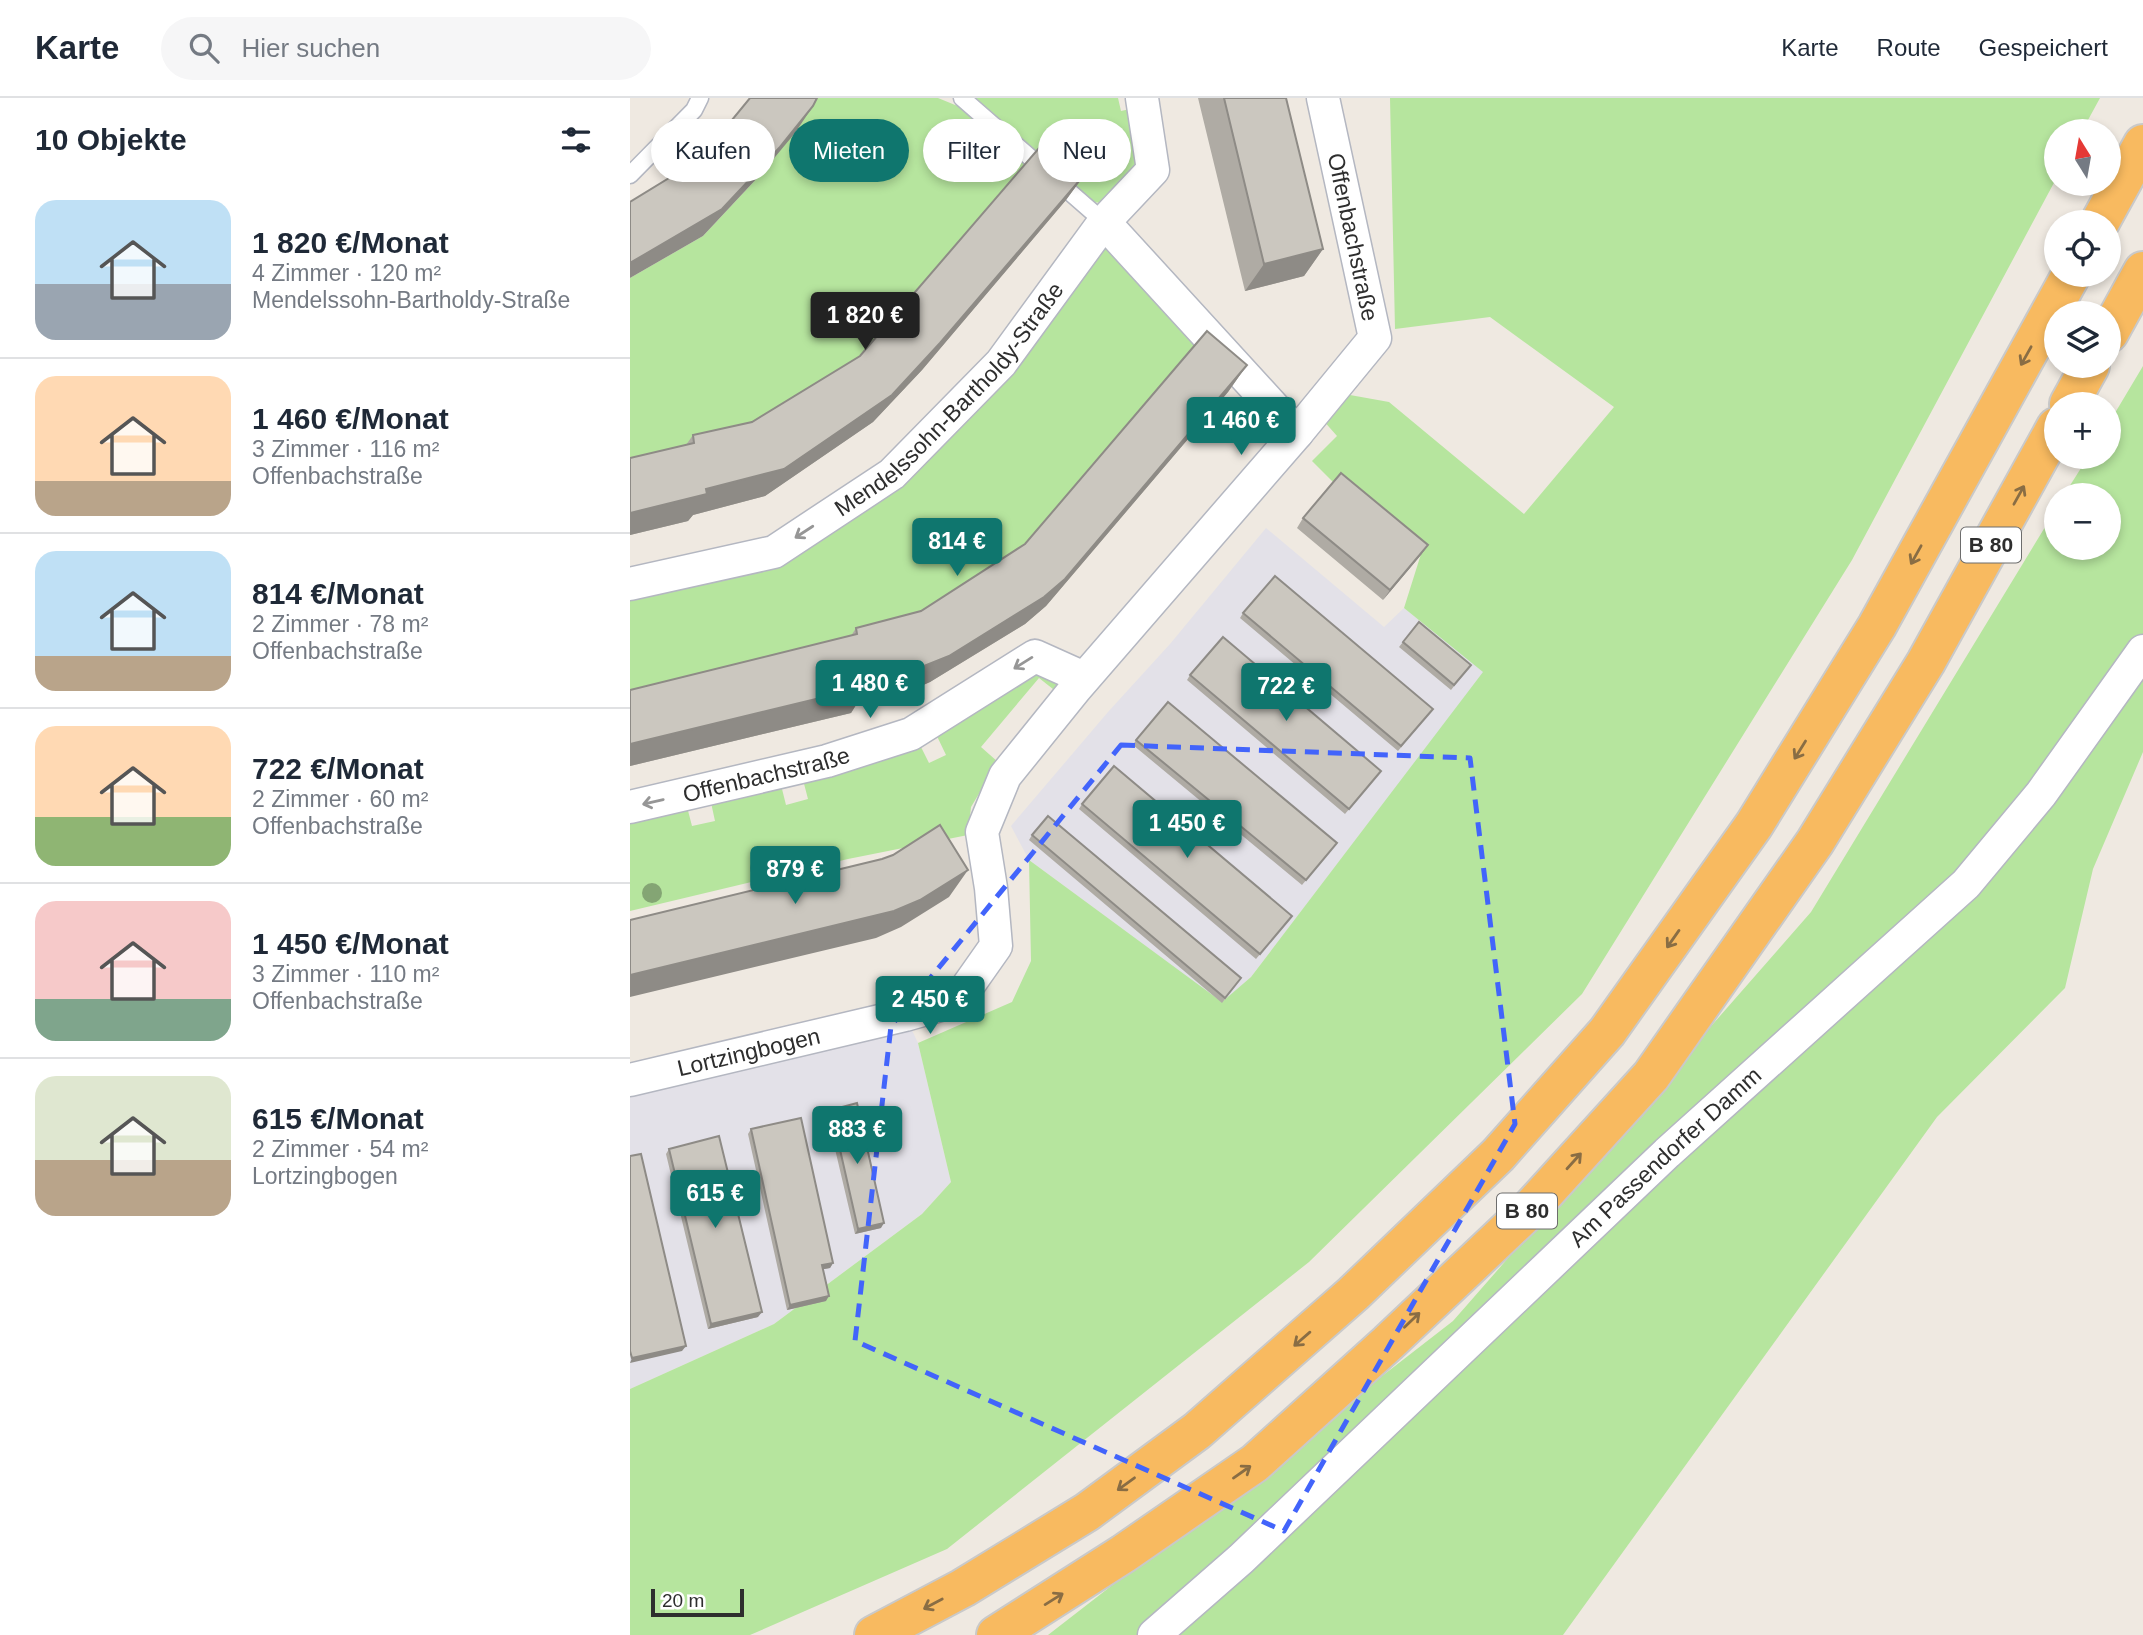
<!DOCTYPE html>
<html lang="de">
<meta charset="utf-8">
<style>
:root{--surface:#fff;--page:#f6f6f7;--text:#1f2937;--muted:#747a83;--line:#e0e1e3;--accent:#0f766e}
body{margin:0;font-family:Arial,sans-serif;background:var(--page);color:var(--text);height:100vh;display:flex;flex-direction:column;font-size:26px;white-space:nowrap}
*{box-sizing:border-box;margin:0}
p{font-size:23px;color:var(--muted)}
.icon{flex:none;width:38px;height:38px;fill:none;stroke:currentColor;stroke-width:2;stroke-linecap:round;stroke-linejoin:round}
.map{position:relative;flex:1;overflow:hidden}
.details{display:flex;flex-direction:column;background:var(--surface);width:630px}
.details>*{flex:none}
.banner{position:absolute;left:21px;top:21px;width:665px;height:63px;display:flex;gap:14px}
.needle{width:46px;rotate:349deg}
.tools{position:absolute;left:1414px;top:21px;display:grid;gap:14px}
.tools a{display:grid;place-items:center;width:77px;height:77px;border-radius:50%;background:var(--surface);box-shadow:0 4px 10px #0003;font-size:35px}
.scale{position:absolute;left:21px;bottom:18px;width:93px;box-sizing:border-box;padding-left:7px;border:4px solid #2e2e2e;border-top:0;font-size:19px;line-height:24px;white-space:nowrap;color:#2e2e2e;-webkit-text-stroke:5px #fff;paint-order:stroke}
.price{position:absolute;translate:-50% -60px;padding:0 16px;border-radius:7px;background:var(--accent);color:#fff;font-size:23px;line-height:46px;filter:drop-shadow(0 2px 4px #0008)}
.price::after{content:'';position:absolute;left:50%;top:42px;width:21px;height:16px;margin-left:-10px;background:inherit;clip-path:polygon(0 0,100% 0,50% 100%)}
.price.current{background:#222;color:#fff}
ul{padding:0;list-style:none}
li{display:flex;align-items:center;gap:21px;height:175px;padding:0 35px}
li+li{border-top:2px solid var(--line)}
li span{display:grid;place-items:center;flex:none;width:196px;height:140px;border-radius:21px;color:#555}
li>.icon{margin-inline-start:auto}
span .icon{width:84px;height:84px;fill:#fffc;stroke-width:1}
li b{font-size:30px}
h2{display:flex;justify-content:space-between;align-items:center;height:84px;padding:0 35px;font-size:30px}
.pill{padding:0 24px;border-radius:32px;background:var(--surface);box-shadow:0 4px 10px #0003;font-size:24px;line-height:63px}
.pill.current{background:var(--accent);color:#fff}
header{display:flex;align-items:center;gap:42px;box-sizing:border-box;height:98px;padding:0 35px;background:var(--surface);border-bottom:2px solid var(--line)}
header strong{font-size:33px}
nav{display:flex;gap:38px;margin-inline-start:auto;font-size:24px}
.search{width:490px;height:63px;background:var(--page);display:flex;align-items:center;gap:18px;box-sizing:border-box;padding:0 24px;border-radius:38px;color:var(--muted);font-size:26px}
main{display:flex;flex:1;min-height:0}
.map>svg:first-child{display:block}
</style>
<header>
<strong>Karte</strong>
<div class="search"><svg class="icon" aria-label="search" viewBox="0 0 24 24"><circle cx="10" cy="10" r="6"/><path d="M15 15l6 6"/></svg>Hier suchen</div>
<nav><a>Karte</a><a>Route</a><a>Gespeichert</a></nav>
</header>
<main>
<section class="details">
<h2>10 Objekte<svg class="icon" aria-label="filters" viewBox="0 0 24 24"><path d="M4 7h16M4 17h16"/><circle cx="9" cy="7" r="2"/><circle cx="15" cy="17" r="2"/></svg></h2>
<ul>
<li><span style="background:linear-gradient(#bfe0f5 60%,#9aa5b1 0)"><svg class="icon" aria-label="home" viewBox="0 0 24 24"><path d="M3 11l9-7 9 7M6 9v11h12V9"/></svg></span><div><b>1 820 €/Monat</b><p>4 Zimmer · 120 m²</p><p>Mendelssohn-Bartholdy-Straße</p></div></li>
<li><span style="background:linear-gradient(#ffd9b3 75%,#b9a48a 0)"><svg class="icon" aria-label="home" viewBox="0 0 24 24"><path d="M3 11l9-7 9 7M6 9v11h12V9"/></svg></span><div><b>1 460 €/Monat</b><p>3 Zimmer · 116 m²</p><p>Offenbachstraße</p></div></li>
<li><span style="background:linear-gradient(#bfe0f5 75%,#b9a48a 0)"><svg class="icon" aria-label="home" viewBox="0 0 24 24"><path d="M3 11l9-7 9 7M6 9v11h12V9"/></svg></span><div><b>814 €/Monat</b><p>2 Zimmer · 78 m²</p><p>Offenbachstraße</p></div></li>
<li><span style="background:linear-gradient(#ffd9b3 65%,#8fb573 0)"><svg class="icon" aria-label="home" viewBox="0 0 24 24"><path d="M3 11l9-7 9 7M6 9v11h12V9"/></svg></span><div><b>722 €/Monat</b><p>2 Zimmer · 60 m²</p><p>Offenbachstraße</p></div></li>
<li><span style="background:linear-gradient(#f6c9c9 70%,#7fa58c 0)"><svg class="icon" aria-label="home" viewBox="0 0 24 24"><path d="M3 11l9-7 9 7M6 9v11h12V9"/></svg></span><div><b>1 450 €/Monat</b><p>3 Zimmer · 110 m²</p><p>Offenbachstraße</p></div></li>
<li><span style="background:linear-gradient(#dfe7d0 60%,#b9a48a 0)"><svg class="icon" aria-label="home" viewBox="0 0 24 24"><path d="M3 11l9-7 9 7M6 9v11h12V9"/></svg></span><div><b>615 €/Monat</b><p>2 Zimmer · 54 m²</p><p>Lortzingbogen</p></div></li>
</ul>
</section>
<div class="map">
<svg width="1513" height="1537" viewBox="0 0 1513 1537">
<rect width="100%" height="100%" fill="#efe9e1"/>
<path fill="#e3e1e8" d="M 636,430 L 754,529 L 774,510 L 854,574 L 621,879 L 592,905 L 399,762 L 381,728 L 478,614 L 540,546 Z
M 275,917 L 288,945 L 321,1084 L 292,1116 L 144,1226 L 0,1291 L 0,982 Z"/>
<path fill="#b6e59e" d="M 181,0 L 308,0 L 330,9 L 397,69 L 211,285 L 0,383 L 0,180 L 73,138 L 131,76 Z
M 341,0 L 488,0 L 491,13 L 509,9 L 513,60 L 472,105 L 462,104 Z
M 760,0 L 1470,0 L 1452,33 L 1426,33 L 1426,81 L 1222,462 L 952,896 L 679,1164 L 317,1451 L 120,1537 L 0,1537 L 0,1291 L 144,1226 L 292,1116 L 321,1084 L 288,945 L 382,904 L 401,863 L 399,762 L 592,904 L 621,879 L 853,574 L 774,510 L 791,456 L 704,385 L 682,363 L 707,338 L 692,321 L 720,297 L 759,304 L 894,416 L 984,309 L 860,219 L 765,231 Z
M 474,124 L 577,237 L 374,472 L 267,541 L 0,612 L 0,486 L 144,454 L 262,376 Z
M 1513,268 L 1513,654 L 1463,771 L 1435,890 L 1307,1019 L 933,1537 L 418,1537 L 823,1223 L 1181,814 L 1426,411 L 1426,450 L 1479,450 L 1479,397 L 1434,397 L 1458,359 L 1479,359 L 1479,325 Z
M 408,572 L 429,584 L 428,595 L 409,580 L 351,649 L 368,664 L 341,709 L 338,737 L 218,761 L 0,813 L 0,719 L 56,705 L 62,728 L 85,723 L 80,700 L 150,683 L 156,707 L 178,701 L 172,678 L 288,643 L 299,665 L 316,657 L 305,634 Z"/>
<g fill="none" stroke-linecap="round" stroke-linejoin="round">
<defs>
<path id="service" d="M 332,0 L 474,124
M 0,77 L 64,12 L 70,0"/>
<g id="minor">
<path d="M 474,124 L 667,335"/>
<path id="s1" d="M 0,486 L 144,454 L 262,376 L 371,265 L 474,124 L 523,72 L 512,0"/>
<path id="s2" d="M 0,709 L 197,663 L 281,636 L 405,558 L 454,580"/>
<path id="s3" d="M 0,982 L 275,917 L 328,902 L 366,848 L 361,790 L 352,734 L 375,678 L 446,590 L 667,335 L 745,240 L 693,0"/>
<path id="s4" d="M 524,1537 L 611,1461 L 1037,1055 L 1336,786 L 1411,696 L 1513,553"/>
</g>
<path id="trunk" d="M 1470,124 L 1513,46
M 1479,235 L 1513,173
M 1439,306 L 1460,268
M 244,1537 L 333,1490 L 457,1414 L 567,1333 L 723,1196 L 868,1057 L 977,934 L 1124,727 L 1247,528 L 1441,177
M 366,1537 L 493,1456 L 625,1365 L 758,1245 L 901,1110 L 1021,978 L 1185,744 L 1296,564 L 1426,329"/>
</defs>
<use href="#service" stroke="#b4b7c1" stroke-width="19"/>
<use href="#minor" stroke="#b4b7c1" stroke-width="35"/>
<use href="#trunk" stroke="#c9c9c9" stroke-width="42"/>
<use href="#service" stroke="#fff" stroke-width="16"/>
<use href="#minor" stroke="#fff" stroke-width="32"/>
<use href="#trunk" stroke="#f8ba60" stroke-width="38"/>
</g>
<g fill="#84a574">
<circle cx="130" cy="770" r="10"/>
<circle cx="22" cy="795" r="10"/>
</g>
<path fill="#afaba4" d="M 568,0 L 656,0 L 693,151 L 674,178 L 615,193 Z
M 328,25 L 344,36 L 320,72 L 303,61 Z
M 455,76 L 436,102 L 292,272 L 243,324 L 135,398 L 63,417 L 58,423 L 0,437 L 0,360 L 56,347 L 63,337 L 122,324 L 230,258 Z
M 617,267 L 598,294 L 416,508 L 395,526 L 300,584 L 275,595 L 226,607 L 221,615 L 0,668 L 0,592 L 221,538 L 226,530 L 291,513 L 395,446 Z
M 673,420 L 798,447 L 753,502 L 667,430 Z
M 613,515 L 803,611 L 768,653 L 610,520 Z
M 789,524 L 837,572 L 821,592 L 769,549 Z
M 560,577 L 751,673 L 715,716 L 557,582 Z
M 506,642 L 707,745 L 672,787 L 503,647 Z
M 452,706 L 658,823 L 626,861 L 449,711 Z
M 402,737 L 611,880 L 592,905 L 399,742 Z
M 201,1012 L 251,1130 L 225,1136 L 197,1017 Z
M 121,1031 L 203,1165 L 200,1170 L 193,1171 L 196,1203 L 157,1212 L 118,1036 Z
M 39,1051 L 128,1219 L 78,1231 L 36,1056 Z"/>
<path fill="#8e8b86" d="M 183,8 L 165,35 L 131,76 L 73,138 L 0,180 L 0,165 Z
M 455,76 L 436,102 L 292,272 L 243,324 L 135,398 L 63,417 L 58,423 L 0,437 L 0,415 L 76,391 Z
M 693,151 L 674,178 L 615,193 L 634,166 Z
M 617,267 L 598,294 L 416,508 L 395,526 L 300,584 L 275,595 L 226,607 L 221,615 L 0,668 L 0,646 L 238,582 Z
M 798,447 L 791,457 L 753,502 L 760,492 Z
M 338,772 L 319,799 L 271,829 L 246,840 L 0,899 L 0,877 Z
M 254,1125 L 251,1130 L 225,1136 L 228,1131 Z
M 203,1165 L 200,1170 L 189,1172 L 192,1167 Z
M 199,1198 L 196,1203 L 157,1212 L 160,1207 Z
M 132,1214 L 128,1219 L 78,1231 L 81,1226 Z
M 56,1248 L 52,1253 L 0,1265 L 2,1260 Z"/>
<path fill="#cbc7bf" stroke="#8e8b86" stroke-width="2" d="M 120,0 L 187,0 L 183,8 L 150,49 L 92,111 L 0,165 L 0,104 L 70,61 Z
M 594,0 L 656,0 L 693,151 L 634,166 Z
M 328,25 L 344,36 L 323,67 L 307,56 Z
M 416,42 L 455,76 L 310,245 L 262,297 L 154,371 L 76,391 L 77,396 L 0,415 L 0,360 L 64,345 L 63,337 L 122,324 L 230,258 Z
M 577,233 L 617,267 L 435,481 L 414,499 L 319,558 L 294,568 L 238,582 L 240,588 L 0,646 L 0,592 L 227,536 L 226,530 L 291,513 L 395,446 Z
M 711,375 L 798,447 L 760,492 L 673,420 Z
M 645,478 L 803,611 L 771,648 L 613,515 Z
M 789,524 L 841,567 L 824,587 L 773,544 Z
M 593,539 L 751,673 L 719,711 L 560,577 Z
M 538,604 L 707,745 L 676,782 L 506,642 Z
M 484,668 L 662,818 L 630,856 L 452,706 Z
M 418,718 L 611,880 L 595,900 L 402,737 Z
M 310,727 L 338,772 L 290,802 L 264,813 L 0,877 L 0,822 L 252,761 L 263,757 Z
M 227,1005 L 254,1125 L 228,1131 L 201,1012 Z
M 171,1020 L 203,1165 L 192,1167 L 199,1198 L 160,1207 L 121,1031 Z
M 89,1038 L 132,1214 L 81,1226 L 39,1051 Z
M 11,1056 L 56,1248 L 2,1260 L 0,1253 L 0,1058 Z"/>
<defs><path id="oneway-shaft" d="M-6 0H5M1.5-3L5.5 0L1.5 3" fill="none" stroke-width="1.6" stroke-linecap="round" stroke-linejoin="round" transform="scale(1.75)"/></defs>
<g stroke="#896d44">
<use href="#oneway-shaft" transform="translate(1396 258) rotate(119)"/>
<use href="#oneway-shaft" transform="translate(1389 397) rotate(-61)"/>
<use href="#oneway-shaft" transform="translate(1286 457) rotate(119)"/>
<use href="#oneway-shaft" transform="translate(1170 652) rotate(122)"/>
<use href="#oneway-shaft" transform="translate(1043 841) rotate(125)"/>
<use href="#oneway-shaft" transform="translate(944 1063) rotate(-48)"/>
<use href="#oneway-shaft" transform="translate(782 1222) rotate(-44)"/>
<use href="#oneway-shaft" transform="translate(672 1241) rotate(139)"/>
<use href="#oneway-shaft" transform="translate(612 1374) rotate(-35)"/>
<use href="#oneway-shaft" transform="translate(496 1386) rotate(144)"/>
<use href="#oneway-shaft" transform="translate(424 1501) rotate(-32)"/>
<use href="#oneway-shaft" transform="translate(303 1506) rotate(152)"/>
</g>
<g stroke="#969696">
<use href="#oneway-shaft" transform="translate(174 434) rotate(147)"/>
<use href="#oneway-shaft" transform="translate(393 565) rotate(148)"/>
<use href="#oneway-shaft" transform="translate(23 704) rotate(167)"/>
</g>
<path fill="none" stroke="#4264fb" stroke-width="5" stroke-dasharray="14 9" stroke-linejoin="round" d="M 491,647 L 840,660 L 885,1026 L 654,1433 L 225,1243 L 261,928 Z"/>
<g text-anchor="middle" stroke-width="7" stroke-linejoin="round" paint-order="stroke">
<g fill="#fff" stroke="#6d6d6d" stroke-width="2">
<rect x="1331" y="429.5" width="60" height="35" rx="5"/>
<rect x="867" y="1095.5" width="60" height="35" rx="5"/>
</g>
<g font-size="21" font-weight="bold" fill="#2e2e2e">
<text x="1361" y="454">B 80</text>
<text x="897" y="1120">B 80</text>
</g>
<g font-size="23" fill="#2e2e2e" stroke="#fff">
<text transform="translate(723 139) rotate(78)" y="8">Offenbachstraße</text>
<text dy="8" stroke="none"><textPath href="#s1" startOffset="382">Mendelssohn-Bartholdy-Straße</textPath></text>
<text dy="8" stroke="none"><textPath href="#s2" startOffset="140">Offenbachstraße</textPath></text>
<text dy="8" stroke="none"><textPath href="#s3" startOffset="122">Lortzingbogen</textPath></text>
<text dy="8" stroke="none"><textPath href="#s4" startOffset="700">Am Passendorfer Damm</textPath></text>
</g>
</g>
</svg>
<div class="tools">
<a><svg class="needle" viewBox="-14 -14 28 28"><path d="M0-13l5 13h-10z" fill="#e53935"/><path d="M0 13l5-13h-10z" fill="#747a83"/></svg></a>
<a><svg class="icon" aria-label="locate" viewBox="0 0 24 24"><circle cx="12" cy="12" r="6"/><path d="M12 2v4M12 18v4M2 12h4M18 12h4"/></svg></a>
<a><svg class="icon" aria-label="layers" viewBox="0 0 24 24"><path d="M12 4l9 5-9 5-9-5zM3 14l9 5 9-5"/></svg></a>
<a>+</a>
<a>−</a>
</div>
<div class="scale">20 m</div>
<b class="price current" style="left:235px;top:254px">1 820 €</b>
<b class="price" style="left:611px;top:359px">1 460 €</b>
<b class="price" style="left:327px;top:480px">814 €</b>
<b class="price" style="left:240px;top:622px">1 480 €</b>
<b class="price" style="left:656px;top:625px">722 €</b>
<b class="price" style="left:557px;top:762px">1 450 €</b>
<b class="price" style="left:165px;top:808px">879 €</b>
<b class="price" style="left:300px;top:938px">2 450 €</b>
<b class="price" style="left:227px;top:1068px">883 €</b>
<b class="price" style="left:85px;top:1132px">615 €</b>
<div class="banner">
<a class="pill">Kaufen</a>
<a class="pill current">Mieten</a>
<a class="pill">Filter</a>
<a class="pill">Neu</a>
</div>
</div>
</main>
